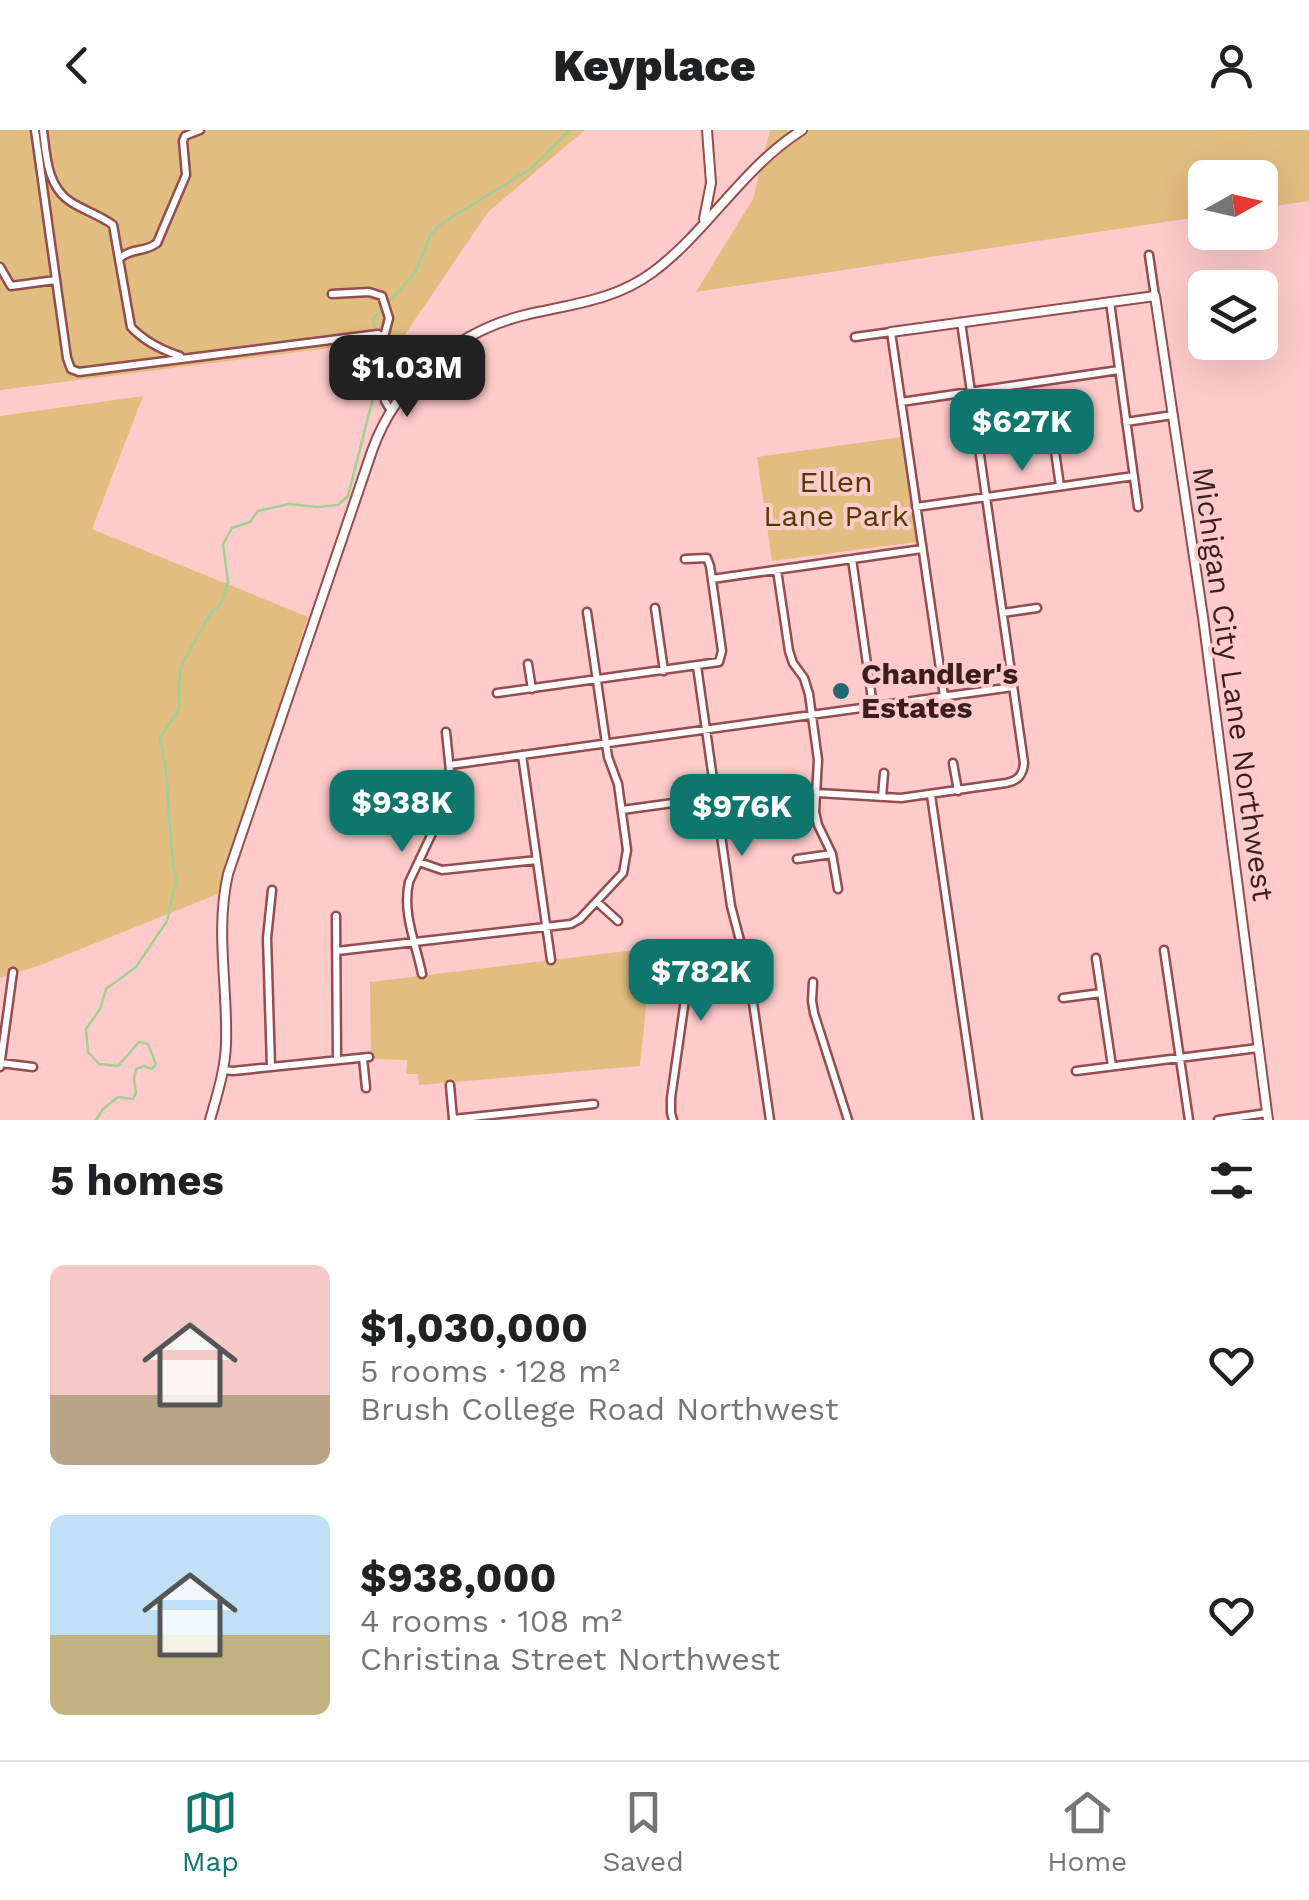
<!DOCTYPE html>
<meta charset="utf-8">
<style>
:root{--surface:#fff;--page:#f2f2f2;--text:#202124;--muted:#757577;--line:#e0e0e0;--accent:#0f766e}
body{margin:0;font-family:"Work Sans",sans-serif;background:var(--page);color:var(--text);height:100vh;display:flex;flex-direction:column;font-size:38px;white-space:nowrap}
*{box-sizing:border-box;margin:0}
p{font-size:32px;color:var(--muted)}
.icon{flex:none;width:55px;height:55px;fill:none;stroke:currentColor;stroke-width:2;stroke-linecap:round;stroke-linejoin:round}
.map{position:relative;height:990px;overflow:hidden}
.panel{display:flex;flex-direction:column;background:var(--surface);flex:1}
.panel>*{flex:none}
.needle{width:65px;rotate:82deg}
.tools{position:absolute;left:1188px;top:30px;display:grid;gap:20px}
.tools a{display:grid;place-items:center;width:90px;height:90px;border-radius:15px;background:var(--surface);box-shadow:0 10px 40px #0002;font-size:50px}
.price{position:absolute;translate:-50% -85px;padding:0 22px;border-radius:20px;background:var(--accent);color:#fff;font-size:32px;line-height:65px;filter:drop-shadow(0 2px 5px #0008)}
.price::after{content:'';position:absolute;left:50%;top:60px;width:30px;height:22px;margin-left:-15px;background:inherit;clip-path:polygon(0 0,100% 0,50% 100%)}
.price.current{background:#222;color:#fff}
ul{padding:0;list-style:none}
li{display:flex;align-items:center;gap:30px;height:250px;padding:0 50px}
li span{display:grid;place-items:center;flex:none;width:280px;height:200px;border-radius:15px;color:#555}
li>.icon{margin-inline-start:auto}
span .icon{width:120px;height:120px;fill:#fffc;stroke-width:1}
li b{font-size:42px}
h2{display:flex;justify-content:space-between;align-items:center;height:120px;padding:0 50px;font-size:42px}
header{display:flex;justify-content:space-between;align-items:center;height:130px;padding:0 50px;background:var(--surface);font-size:45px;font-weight:800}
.dock{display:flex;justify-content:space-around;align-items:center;height:140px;border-top:2px solid var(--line);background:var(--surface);font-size:28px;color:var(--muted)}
.dock a{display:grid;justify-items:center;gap:5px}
.dock .current{color:var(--accent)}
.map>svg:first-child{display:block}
</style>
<header><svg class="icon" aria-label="back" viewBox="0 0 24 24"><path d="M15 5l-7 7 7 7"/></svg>Keyplace<svg class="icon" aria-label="person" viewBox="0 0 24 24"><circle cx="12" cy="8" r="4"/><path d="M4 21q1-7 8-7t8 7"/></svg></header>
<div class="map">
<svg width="1309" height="990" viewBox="0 0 1309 990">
<rect width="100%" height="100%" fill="#fecbca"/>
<path fill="#e2bd80" d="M 0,0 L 585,0 L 488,82 L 402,209 L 0,260 Z
M 770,0 L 1309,0 L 1309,71 L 1260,78 L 1260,48 L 1205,48 L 1205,86 L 696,162 L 753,69 Z
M 143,266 L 92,399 L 308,487 L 218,764 L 41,835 L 0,848 L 0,286 Z
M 901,307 L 916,412 L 772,431 L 757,327 Z
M 652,818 L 640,936 L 419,955 L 418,944 L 406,944 L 407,930 L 371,929 L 370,852 Z"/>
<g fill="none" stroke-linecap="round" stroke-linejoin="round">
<path stroke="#a1cf94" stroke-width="2.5" d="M 96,990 L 103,979 L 118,967 L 133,969 L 136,963 L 134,949 L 136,939 L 144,936 L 152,939 L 156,934 L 148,914 L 139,912 L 118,936 L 99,934 L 88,922 L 86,899 L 100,879 L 106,859 L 136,837 L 167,791 L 176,750 L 172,726 L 166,641 L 160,608 L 179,579 L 180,538 L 210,484 L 220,475 L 228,452 L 223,414 L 232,398 L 250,392 L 258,381 L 289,374 L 317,377 L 338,375 L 348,366 L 373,268 L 374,237 L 378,214 L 373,189 L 415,143 L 431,104 L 441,94 L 532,38 L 570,0"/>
<defs>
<path id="minor" d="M 35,0 L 67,228 L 71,239 L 79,242 L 378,204 L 384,207 L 387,212 L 385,271 L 391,281
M 43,0 C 46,25 47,57 71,72 C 85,81 100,85 113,95 L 131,197 C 144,211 162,220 180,226
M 1149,125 L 1155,166
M 120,128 C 133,117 144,123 157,113 L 186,45 L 183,11 L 185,6 L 200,0
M 0,137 L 11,156 L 55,150
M 332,164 L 369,162 L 382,166 L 389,188 L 384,207
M 1110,172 L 1138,377
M 855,207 L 891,202 L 944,566
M 901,272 L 1119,240
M 1126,292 L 1173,285
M 1054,314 L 1060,356
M 916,377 L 1134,346
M 852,429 L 873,576
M 777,440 L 789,521 L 793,533 L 804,548 L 809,564 L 818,630 L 815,682 L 818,695 L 832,724 L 838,759
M 712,449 L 922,419
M 655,478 L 664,541
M 1003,483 L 1037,478
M 528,534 L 532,559
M 697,536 L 731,776 L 749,845 L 770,990
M 497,563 L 719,532 L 722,521 L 710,436 L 707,428 L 685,429
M 522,625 L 551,830
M 953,633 L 958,661
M 450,635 L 1013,557
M 931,665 L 978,990
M 882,667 L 884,643
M 622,680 L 768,660 L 901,668 L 1006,653 C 1018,651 1023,645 1024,633 L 961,192
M 797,729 L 832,724
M 419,732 L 442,740 L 537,730
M 597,772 L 618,791
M 336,786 L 337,930
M 1164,820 L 1189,990
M 337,821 L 571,794 L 580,789 L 623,743 L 627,720 L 618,654 L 608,627 L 587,482
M 1096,828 L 1112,936
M 422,844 C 416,813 402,784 409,752 L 452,661 L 446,602
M 813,852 L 812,871 L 814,883 L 848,990
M 1063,868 L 1101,863
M 363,928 L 366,958
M 1,933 L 33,937
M 0,937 L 13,842
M 271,937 L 267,808 L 272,760
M 223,940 L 233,941 L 369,927
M 1076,941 L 1258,918
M 450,955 L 453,989
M 453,989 L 594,974
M 673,990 L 671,983 L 671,968 L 691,827 L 740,817
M 1218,990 L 1267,983"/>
<path id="tertiary" d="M 704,89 L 711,53 L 707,0
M 891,202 L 1155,166 L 1203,487 L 1268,990
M 210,990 C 217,965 225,941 226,914 C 228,857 215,801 228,744 L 372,321 C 396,253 455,202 525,185 C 571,174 614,171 653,142 C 708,101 743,37 802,0"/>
</defs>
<use href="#minor" stroke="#954c4f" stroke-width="11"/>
<use href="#tertiary" stroke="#954c4f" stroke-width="12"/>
<use href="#minor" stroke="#fff" stroke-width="6"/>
<use href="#tertiary" stroke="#fff" stroke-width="8"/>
</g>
<circle fill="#1e6a6d" stroke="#fecbca" stroke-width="4" cx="841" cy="561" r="10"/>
<g text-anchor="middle" stroke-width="8" stroke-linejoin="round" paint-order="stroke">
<g font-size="30" fill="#533902" stroke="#fecbca">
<text x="836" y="362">Ellen<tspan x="836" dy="34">Lane Park</tspan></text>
</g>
<g font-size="30" font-weight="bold" fill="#3c1d1e" stroke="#fecbca" text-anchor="start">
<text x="861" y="554">Chandler's<tspan x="861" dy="34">Estates</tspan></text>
</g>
<g font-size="30" fill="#3c1d1e" stroke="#fecbca">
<text transform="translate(1233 554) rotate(82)" y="10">Michigan City Lane Northwest</text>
</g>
</g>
</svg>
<div class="tools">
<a><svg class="needle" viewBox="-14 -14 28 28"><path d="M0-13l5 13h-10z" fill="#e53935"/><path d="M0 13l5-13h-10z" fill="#757577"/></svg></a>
<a><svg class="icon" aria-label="layers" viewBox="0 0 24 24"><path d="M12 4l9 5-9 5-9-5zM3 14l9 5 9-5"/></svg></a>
</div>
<b class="price current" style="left:407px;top:290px">$1.03M</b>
<b class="price" style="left:1022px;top:344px">$627K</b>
<b class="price" style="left:402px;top:725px">$938K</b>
<b class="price" style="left:742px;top:729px">$976K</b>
<b class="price" style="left:701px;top:894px">$782K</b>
</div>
<section class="panel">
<h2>5 homes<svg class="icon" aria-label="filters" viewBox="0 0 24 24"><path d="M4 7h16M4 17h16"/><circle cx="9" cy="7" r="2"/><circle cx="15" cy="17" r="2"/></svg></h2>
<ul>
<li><span style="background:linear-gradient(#f6c9c9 65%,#b9a48a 0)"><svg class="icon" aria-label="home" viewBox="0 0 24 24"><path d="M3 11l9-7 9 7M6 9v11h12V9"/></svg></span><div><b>$1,030,000</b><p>5 rooms · 128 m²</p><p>Brush College Road Northwest</p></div><svg class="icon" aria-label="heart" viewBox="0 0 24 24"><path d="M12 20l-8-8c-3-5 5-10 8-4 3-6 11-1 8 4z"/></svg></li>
<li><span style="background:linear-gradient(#bfe0f5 60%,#c2b280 0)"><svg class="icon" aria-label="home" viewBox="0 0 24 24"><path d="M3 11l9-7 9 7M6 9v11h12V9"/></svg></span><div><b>$938,000</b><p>4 rooms · 108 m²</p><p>Christina Street Northwest</p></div><svg class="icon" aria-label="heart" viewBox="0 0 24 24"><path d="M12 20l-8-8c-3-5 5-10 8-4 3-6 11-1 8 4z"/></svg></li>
</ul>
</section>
<nav class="dock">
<a class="current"><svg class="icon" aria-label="map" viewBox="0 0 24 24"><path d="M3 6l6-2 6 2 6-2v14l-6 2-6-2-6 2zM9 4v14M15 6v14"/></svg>Map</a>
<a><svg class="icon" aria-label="saved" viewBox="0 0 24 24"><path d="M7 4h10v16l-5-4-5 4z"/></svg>Saved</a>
<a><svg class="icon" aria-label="home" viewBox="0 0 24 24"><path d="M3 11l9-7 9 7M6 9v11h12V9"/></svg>Home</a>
</nav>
